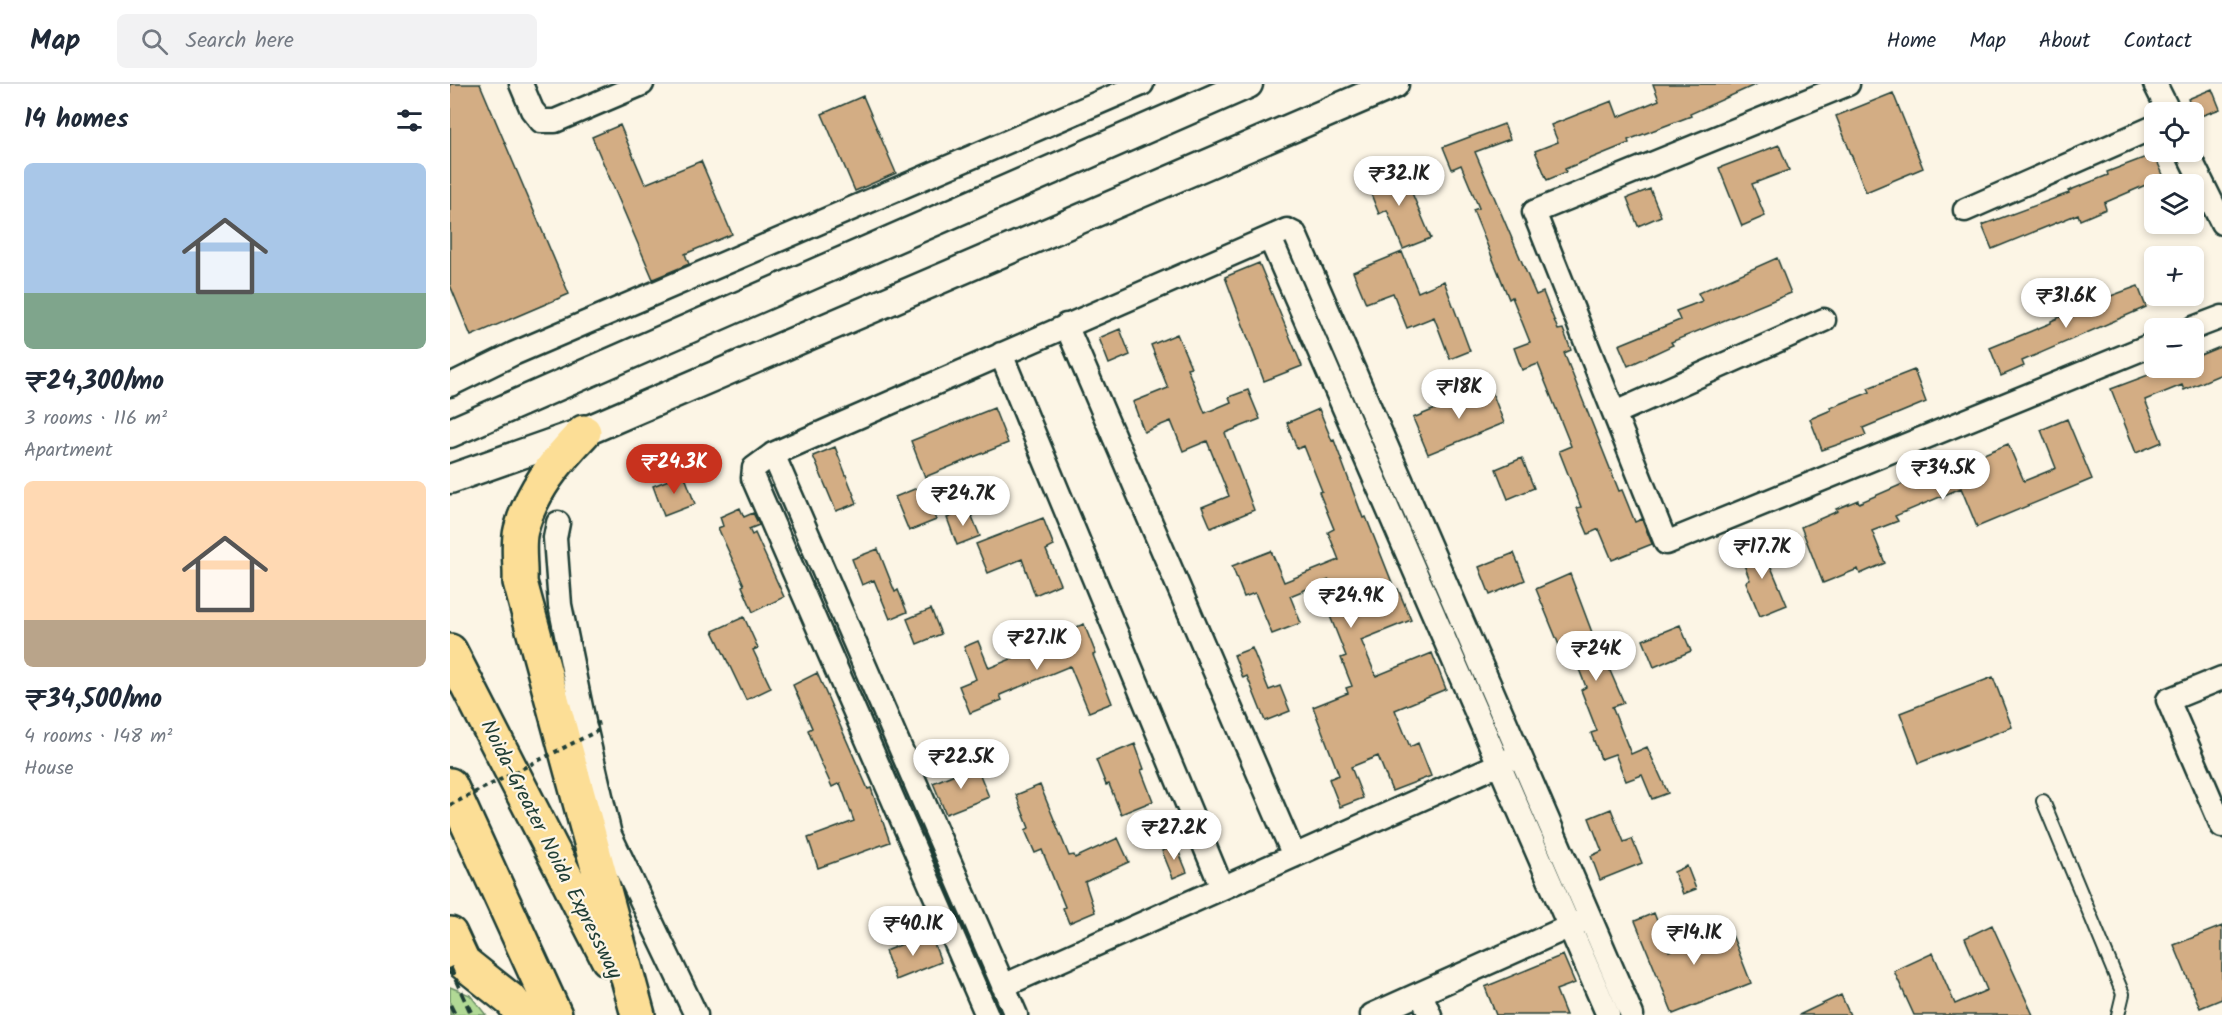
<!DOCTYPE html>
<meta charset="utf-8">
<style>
:root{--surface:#fff;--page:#f2f2f3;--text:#1f2937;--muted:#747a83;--line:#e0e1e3;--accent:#c8321e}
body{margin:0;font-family:Kalam,sans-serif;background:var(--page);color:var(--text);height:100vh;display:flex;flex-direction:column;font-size:22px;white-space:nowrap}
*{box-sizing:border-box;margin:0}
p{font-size:20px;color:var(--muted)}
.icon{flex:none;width:33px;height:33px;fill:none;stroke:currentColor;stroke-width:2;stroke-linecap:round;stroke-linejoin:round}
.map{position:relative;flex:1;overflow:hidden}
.sheet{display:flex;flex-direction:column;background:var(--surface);width:450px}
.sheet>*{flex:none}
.tools{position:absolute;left:1694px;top:18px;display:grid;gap:12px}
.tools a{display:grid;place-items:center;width:60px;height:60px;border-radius:9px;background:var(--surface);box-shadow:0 3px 9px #0003;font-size:30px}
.price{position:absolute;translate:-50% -51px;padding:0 14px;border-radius:21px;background:#fff;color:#222;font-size:20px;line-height:39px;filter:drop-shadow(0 2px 3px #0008)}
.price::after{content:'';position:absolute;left:50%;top:36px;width:18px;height:14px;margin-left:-9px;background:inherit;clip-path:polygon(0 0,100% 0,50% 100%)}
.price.active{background:var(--accent);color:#fff}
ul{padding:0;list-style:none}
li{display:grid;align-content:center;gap:12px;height:318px;padding:0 24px}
li span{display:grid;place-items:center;height:186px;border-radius:9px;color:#555}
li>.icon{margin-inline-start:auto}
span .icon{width:108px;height:108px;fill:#fffc;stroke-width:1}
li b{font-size:26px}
h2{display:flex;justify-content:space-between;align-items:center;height:72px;padding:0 24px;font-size:26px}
header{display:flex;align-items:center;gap:36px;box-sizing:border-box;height:84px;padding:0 30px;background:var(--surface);border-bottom:2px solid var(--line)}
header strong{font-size:28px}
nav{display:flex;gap:33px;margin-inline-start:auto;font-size:21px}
.search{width:420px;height:54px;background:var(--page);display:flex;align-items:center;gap:15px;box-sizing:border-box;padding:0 21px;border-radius:9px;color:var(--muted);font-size:22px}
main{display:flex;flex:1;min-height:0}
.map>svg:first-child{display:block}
</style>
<header>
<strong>Map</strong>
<div class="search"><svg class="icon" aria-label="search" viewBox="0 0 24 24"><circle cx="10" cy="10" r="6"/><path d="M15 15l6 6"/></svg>Search here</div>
<nav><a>Home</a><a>Map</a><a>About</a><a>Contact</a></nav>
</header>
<main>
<section class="sheet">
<h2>14 homes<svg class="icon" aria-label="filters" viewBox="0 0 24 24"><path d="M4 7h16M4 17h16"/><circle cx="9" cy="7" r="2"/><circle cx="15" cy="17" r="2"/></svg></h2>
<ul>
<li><span style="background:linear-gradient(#a9c7e8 70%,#7fa58c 0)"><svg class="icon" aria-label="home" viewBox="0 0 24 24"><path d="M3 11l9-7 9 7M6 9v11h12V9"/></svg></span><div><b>₹24,300/mo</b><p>3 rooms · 116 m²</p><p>Apartment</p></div></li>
<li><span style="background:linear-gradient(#ffd9b3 75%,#b9a48a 0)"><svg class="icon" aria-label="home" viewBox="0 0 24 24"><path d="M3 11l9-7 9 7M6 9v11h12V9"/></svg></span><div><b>₹34,500/mo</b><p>4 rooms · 148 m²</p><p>House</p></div></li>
</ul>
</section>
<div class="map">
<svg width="1772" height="931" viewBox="0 0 1772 931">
<rect width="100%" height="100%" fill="#fcf5e5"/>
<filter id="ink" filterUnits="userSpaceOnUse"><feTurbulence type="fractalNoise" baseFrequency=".0167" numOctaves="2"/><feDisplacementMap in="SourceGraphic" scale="12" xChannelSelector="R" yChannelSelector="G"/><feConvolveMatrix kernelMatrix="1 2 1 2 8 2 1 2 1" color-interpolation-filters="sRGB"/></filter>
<g filter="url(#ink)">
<path fill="#b1d995" stroke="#688b64" stroke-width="1.5" d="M 0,903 L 20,911 L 36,931 L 0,931 Z"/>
<path fill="#d3ad84" stroke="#1f3d34" stroke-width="1.5" d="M 0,0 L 30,0 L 119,210 L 21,252 L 0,201 Z
M 1203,0 L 1307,0 L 1240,30 L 1241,32 L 1178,56 L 1179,59 L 1115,85 L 1116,88 L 1097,96 L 1085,67 L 1108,58 L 1101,41 L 1162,17 L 1168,33 L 1209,16 Z
M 1762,5 L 1770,25 L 1745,34 L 1738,15 Z
M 1443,9 L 1473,84 L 1416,108 L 1386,32 Z
M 413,12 L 446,89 L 405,107 L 372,30 Z
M 1054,40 L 1060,55 L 1025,68 L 1086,211 L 1093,208 L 1108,246 L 1113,245 L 1121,266 L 1114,269 L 1169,407 L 1172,406 L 1185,438 L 1192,435 L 1202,460 L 1162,476 L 1149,445 L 1138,450 L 1127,424 L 1131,423 L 1109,367 L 1121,362 L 1088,280 L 1072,286 L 1064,264 L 1080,258 L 1062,213 L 1059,215 L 1023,126 L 1029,124 L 1011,81 L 1002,85 L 993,63 Z
M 170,41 L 195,100 L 251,77 L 282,150 L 235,170 L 239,180 L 203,195 L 142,53 Z
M 1329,61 L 1339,86 L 1302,100 L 1315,132 L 1292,142 L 1269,84 Z
M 1704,70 L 1714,93 L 1654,119 L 1656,125 L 1630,136 L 1628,130 L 1542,165 L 1532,141 L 1619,109 L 1618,107 L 1658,91 L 1657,88 Z
M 951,83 L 981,154 L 953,165 L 937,126 L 929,130 L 916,98 Z
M 1200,105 L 1211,132 L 1188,142 L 1177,114 Z
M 952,168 L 968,208 L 994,197 L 1020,267 L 1000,275 L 984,233 L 957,244 L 943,209 L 916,219 L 903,188 Z
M 1327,174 L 1341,209 L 1221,258 L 1223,261 L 1178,282 L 1169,261 L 1230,236 L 1226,227 L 1252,217 L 1248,209 Z
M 809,179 L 852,282 L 814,297 L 775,193 Z
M 1688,202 L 1696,223 L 1572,277 L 1574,282 L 1551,292 L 1540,264 L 1601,239 L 1601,237 L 1639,220 Z
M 670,245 L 680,271 L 659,280 L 649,254 Z
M 727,250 L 741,283 L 737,284 L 755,329 L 781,318 L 779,313 L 798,306 L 810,335 L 775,349 L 804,426 L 761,444 L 752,423 L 779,412 L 757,357 L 733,367 L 721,337 L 694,348 L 683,318 L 718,304 L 701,261 Z
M 1772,262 L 1772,290 L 1734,306 L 1732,301 L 1695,316 L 1712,358 L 1686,369 L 1661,305 L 1717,284 L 1743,284 L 1743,274 Z
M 1464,286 L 1476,318 L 1413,344 L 1416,351 L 1372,366 L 1360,335 L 1381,326 L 1380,324 L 1420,308 L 1418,304 Z
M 1040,303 L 1054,339 L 978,370 L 963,334 Z
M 544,324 L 558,359 L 475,393 L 461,357 Z
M 869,325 L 882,357 L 884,356 L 913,434 L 916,433 L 945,506 L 948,505 L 961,536 L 911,556 L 926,592 L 982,569 L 996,605 L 945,626 L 960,663 L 968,659 L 981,692 L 942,707 L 928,672 L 901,683 L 913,714 L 890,723 L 879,695 L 889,691 L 863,623 L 898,609 L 896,604 L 902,602 L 891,574 L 896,572 L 880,532 L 892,528 L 879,496 L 840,512 L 851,539 L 822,550 L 805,509 L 794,513 L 782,482 L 821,467 L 834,498 L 889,476 L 878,448 L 884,445 L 869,408 L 872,407 L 854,362 L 847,365 L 837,339 Z
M 1617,335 L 1642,395 L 1527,443 L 1511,404 L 1445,432 L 1448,437 L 1422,447 L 1435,479 L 1410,490 L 1408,485 L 1373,499 L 1351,443 L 1388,427 L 1386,425 L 1408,416 L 1409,419 L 1471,392 L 1497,382 L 1498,385 L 1558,360 L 1574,397 L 1606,384 L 1591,346 Z
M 385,363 L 407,419 L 386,427 L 363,372 Z
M 1072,374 L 1084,404 L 1058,415 L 1046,385 Z
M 234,390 L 245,420 L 214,432 L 203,402 Z
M 472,402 L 486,436 L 459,447 L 445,413 Z
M 290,424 L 294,433 L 303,429 L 309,441 L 299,445 L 302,451 L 305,449 L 334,513 L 303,528 L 292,502 L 294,501 L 268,444 L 273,442 L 270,433 Z
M 519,425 L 530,452 L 507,461 L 497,434 Z
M 593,434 L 604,462 L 596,466 L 610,500 L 585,511 L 572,475 L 538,489 L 526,460 Z
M 1310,457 L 1337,521 L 1310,532 L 1296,498 L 1300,496 L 1288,466 Z
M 428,465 L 445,508 L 448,506 L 457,528 L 440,535 L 424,496 L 412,501 L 402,475 Z
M 1064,469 L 1075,496 L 1040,511 L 1029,483 Z
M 1120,490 L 1149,567 L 1151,566 L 1174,619 L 1162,623 L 1181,670 L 1197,663 L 1218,709 L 1202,715 L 1192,691 L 1176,697 L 1165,670 L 1151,675 L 1141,649 L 1147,647 L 1131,606 L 1136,603 L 1118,557 L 1109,561 L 1086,505 Z
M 481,525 L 491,550 L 467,560 L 457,535 Z
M 294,533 L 308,564 L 303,566 L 321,604 L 296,616 L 263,547 Z
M 634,540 L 646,570 L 643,571 L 662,619 L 639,628 L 620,582 L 550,611 L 552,616 L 520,629 L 509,602 L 526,595 L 514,563 L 528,557 L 539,584 L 600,559 L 598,554 Z
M 1230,541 L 1241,567 L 1204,583 L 1193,556 Z
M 802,564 L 819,606 L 830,602 L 840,627 L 815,637 L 797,592 L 793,594 L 784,571 Z
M 367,589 L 418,705 L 421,704 L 440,758 L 368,784 L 358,754 L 404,737 L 390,699 L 382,703 L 369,674 L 358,646 L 362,644 L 343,601 Z
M 1543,593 L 1562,643 L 1469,679 L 1450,629 Z
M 685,660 L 694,685 L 691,686 L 703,717 L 671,730 L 659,700 L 656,701 L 646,676 Z
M 526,681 L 539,713 L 496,730 L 483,699 Z
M 590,701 L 619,772 L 624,771 L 625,774 L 668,754 L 679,778 L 635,798 L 645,828 L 619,839 L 613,824 L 615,823 L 592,766 L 585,769 L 575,746 L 579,744 L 566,711 Z
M 1161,725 L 1174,758 L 1182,755 L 1192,779 L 1150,796 L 1141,772 L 1152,767 L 1139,734 Z
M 726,761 L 737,788 L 723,794 L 712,767 Z
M 1237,782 L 1246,805 L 1233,810 L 1224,788 Z
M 1204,829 L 1219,867 L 1279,843 L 1301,899 L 1223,930 L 1185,837 Z
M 1542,841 L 1583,931 L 1464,931 L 1444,887 L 1483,869 L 1505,920 L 1537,906 L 1515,854 Z
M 1772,842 L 1772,915 L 1750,924 L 1724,861 Z
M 480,849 L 491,878 L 446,896 L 435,867 Z
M 1113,871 L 1125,899 L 1106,906 L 1116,931 L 1046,931 L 1035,903 Z
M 1391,911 L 1400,931 L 1349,931 Z"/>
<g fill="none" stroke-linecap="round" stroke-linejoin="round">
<defs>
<path id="service" d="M 1593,717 L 1673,910 L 1668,931"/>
<path id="minor" d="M 71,0 L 82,26 L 91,37 L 105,37 L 192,0
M 1398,0 L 1084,128 L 1216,459 L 1704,260
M 1705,0 L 1719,28
M 1737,68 L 1772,139
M 1515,126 L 1704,43
M 820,154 L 1158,931
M 616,241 L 844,772
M 1743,244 L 1772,233
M 551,270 L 772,804
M 0,301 L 63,270 L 692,0
M 1165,329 L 1374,236
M 323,370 L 566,931
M 108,439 L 105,454 L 110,521 L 134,638 L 160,751 L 246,931
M 1772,594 L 1718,616 L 1772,742
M 553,902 L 1063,674
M 971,910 L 980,931
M 537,931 L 303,394 L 304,384 L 323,370 L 837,146 L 845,150 L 1182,931
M 922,931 L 1134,836"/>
<path id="tertiary" d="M 0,349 L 798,0
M 0,395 L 134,348 L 944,0"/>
<path id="trunk" d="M 134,348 C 107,376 81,407 71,446 C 67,461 71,482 70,498 L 188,931
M 0,567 L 158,875
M 0,701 L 105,931
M 0,850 L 13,878 L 62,917 L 72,931"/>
</defs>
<use href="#service" stroke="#1f3d34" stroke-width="16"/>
<use href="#minor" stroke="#1f3d34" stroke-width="27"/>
<use href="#tertiary" stroke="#1f3d34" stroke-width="33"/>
<use href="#trunk" stroke="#1f3d34" stroke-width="38"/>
<use href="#service" stroke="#fcf5e5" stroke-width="12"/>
<use href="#minor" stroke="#fcf5e5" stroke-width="22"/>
<use href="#tertiary" stroke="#fcf5e5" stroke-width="28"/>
<use href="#trunk" stroke="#fcde96" stroke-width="33"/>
<path stroke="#1f3d34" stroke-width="4.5" stroke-dasharray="9 4.5" stroke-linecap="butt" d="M 0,883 L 22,931
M 0,921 L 5,931"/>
<path stroke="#1f3d34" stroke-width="4" stroke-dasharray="4.5 4.5" stroke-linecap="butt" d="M 0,721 L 149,646 L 146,634"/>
</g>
</g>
<g text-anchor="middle" stroke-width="4.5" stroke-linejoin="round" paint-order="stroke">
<g font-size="21" fill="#1f3d34" stroke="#fcf5e5">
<text transform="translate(102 765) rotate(63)" y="7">Noida-Greater Noida Expressway</text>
</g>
</g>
</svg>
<div class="tools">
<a><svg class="icon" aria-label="locate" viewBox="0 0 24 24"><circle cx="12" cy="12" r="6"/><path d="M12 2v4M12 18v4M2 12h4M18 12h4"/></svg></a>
<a><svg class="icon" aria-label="layers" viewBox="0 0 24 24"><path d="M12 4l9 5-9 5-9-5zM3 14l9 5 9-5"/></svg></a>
<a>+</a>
<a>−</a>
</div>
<b class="price" style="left:949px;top:123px">₹32.1K</b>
<b class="price" style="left:1616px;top:245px">₹31.6K</b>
<b class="price" style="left:1009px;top:336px">₹18K</b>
<b class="price active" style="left:224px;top:411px">₹24.3K</b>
<b class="price" style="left:1493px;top:417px">₹34.5K</b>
<b class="price" style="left:513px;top:443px">₹24.7K</b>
<b class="price" style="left:1312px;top:496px">₹17.7K</b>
<b class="price" style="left:901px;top:545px">₹24.9K</b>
<b class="price" style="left:587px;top:587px">₹27.1K</b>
<b class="price" style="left:1146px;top:598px">₹24K</b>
<b class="price" style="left:511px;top:706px">₹22.5K</b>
<b class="price" style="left:724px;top:777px">₹27.2K</b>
<b class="price" style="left:463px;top:873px">₹40.1K</b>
<b class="price" style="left:1244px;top:882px">₹14.1K</b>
</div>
</main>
